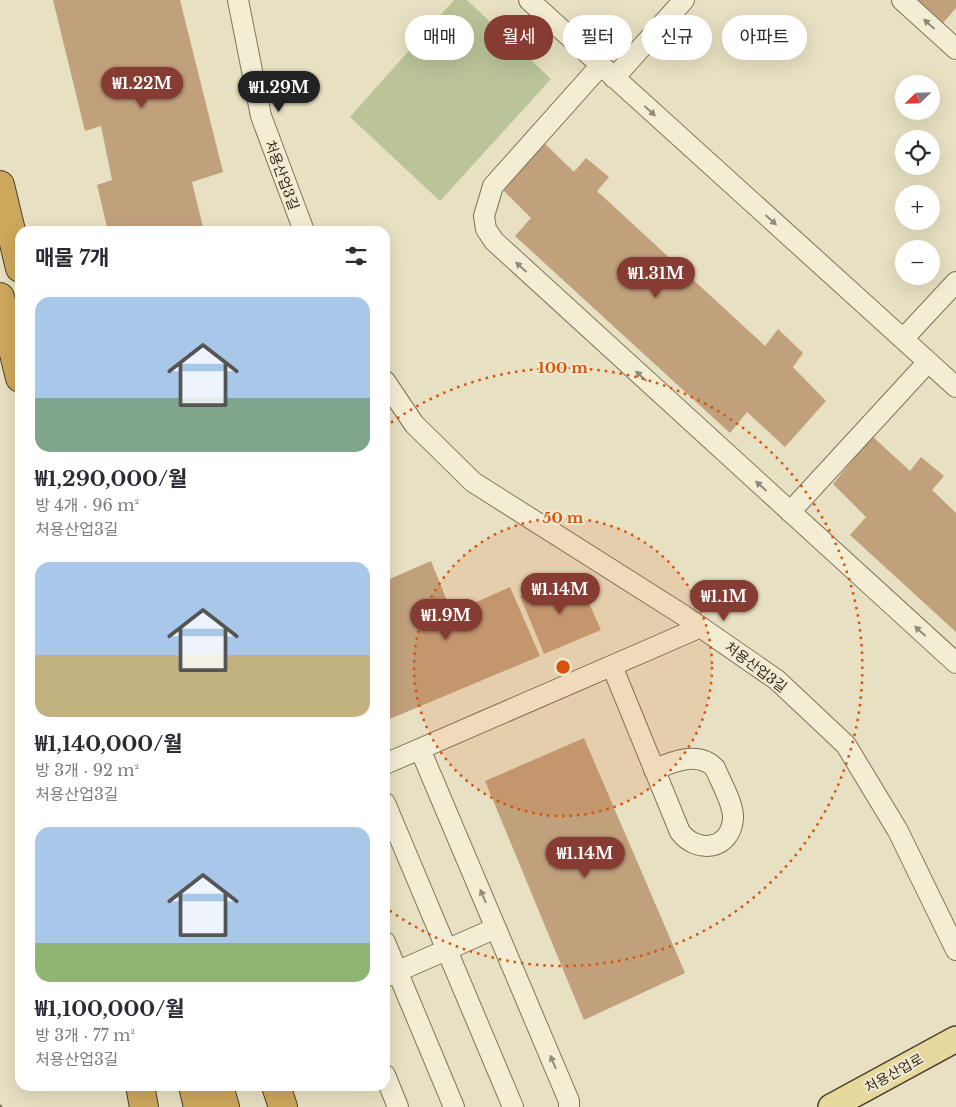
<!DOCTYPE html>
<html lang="ko">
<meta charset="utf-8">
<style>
:root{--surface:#fff;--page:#f7f7f7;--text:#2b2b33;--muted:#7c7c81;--accent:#863b33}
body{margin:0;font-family:"Libre Baskerville","Noto Sans KR",serif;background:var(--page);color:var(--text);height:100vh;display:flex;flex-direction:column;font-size:19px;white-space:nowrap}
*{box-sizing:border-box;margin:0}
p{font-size:16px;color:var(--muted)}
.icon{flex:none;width:28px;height:28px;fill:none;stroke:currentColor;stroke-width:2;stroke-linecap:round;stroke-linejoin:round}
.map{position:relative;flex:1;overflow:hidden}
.panel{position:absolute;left:15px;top:226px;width:375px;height:865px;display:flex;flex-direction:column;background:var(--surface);border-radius:15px;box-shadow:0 5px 20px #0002}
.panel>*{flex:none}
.guide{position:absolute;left:405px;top:15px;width:475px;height:45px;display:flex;gap:10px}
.needle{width:32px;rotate:247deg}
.buttons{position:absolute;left:895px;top:75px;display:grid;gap:10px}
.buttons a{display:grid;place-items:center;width:45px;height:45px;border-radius:50%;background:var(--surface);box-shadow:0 5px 20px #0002;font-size:25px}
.price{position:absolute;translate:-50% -42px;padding:0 11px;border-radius:18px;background:var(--accent);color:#fff;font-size:16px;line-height:32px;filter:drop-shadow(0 1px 2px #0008)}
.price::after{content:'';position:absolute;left:50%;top:30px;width:15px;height:11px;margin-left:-8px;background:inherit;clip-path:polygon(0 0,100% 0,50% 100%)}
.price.selected{background:#222;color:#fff}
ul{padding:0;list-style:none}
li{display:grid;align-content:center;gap:10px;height:265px;padding:0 20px}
li span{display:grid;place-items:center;height:155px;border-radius:15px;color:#555}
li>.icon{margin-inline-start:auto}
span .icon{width:90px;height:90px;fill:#fffc;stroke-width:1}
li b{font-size:21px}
h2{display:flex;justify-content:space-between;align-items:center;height:60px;padding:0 20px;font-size:21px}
.pill{padding:0 18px;border-radius:22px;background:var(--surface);box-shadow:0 5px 20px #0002;font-size:18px;line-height:45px}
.pill.selected{background:var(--accent);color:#fff}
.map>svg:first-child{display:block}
</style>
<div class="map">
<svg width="956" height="1107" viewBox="0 0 956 1107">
<rect width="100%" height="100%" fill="#e7e0c2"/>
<path fill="#bac498" d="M 454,0 L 467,0 L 551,79 L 440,201 L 350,117 Z"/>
<path fill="#c1a07c" d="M 53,0 L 180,0 L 223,172 L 192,182 L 204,231 L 108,231 L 97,185 L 112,180 L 101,126 L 85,131 Z
M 918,0 L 956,0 L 956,8 L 943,23 Z
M 537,136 L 574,172 L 586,158 L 609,177 L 597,191 L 765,346 L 778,329 L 803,353 L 793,367 L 826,401 L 785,447 L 747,412 L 730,433 L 515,236 L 531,218 L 498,185 Z
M 872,436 L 910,471 L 921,457 L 944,476 L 932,490 L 956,513 L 956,632 L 850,535 L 866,517 L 833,484 Z
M 431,561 L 452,613 L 510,587 L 540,656 L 385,721 L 385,581 Z
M 561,580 L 581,585 L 601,630 L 544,654 L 520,596 Z
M 584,738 L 685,973 L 584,1020 L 485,781 Z"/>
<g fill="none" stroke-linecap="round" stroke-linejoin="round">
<defs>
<path id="minor" d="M 238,0 L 261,116 L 304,231
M 529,0 L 956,387
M 902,0 L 956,49
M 601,65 L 493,186 L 484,216 L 486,229 L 494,241 L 956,663
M 614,78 L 684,0
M 903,339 L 956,282
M 385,381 L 414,424 L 473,482 L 683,615 L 777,680 L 846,745 L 898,831 L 956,950
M 790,512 L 928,362
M 612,666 L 680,832 C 697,854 730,850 733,819 C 734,804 721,783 715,768 C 699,751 673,761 654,770
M 420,749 L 569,1101 L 569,1107
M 385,764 L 701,627
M 385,803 L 513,1107
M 385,942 L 454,1107
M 385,977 L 496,928
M 385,1075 L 398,1107"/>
<path id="major" d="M 831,1107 L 956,1039"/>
<path id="highway" d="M 0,185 L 20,268
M 0,297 L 20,378
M 140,1086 L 144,1107
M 193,1086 L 198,1107
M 219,1086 L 225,1107
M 276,1086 L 283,1107"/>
</defs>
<use href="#minor" stroke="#7f725b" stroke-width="22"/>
<use href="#major" stroke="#4d402f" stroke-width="28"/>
<use href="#highway" stroke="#4d402f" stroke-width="30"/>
<path stroke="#7f725b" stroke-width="3" stroke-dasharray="4 2.5" stroke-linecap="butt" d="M 0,1105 L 1,1107"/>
<use href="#minor" stroke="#f3edd4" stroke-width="20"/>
<use href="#major" stroke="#e7d89e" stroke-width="25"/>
<use href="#highway" stroke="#cda85c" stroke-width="28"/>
</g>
<defs><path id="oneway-solid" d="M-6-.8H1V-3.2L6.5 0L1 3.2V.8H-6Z" transform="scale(1.25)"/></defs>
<g fill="#928b79">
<use href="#oneway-solid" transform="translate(929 24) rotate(-138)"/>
<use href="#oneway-solid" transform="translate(650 111) rotate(42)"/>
<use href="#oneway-solid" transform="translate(771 220) rotate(42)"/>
<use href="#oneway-solid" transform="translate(521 267) rotate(-138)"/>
<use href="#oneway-solid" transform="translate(641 376) rotate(-138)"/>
<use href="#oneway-solid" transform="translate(761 486) rotate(-138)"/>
<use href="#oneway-solid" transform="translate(920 631) rotate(-138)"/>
<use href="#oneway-solid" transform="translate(483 896) rotate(-113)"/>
<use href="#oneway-solid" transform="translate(553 1062) rotate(-113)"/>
</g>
<circle cx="563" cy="667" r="149" fill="#d6540e" fill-opacity=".12"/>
<g fill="none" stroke="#d6540e" stroke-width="2.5" stroke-dasharray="2.5 5">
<circle cx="563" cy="667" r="149"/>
<path d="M385 427A299 299 0 1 1 385 907"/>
</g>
<g text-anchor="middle" stroke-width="4" stroke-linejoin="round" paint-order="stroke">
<g font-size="14" fill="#31291e" stroke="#f0ead0">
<text transform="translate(282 175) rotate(70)" y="5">처용산업3길</text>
<text transform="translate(756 667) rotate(37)" y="5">처용산업3길</text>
<text transform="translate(894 1073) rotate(-29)" y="5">처용산업로</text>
</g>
</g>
<circle cx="563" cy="667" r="8" fill="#d6540e" stroke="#f0ead0" stroke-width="2.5"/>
<g font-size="15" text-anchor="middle" font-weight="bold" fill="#d6540e" stroke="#f0ead0" stroke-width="4" stroke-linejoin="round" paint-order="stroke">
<text x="563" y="373">100 m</text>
<text x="563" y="523">50 m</text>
</g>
</svg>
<div class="buttons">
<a><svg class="needle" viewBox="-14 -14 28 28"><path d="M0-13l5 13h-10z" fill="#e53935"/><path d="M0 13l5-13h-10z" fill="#7c7c81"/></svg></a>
<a><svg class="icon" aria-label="locate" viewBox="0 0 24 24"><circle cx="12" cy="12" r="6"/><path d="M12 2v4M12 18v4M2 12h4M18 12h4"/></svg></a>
<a>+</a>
<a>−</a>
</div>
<b class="price" style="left:142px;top:109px">₩1.22M</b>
<b class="price selected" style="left:279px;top:113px">₩1.29M</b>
<b class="price" style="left:656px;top:299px">₩1.31M</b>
<b class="price" style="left:560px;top:615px">₩1.14M</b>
<b class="price" style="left:724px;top:622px">₩1.1M</b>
<b class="price" style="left:446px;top:641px">₩1.9M</b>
<b class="price" style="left:585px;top:879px">₩1.14M</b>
<div class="guide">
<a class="pill">매매</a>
<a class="pill selected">월세</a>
<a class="pill">필터</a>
<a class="pill">신규</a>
<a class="pill">아파트</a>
</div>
<section class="panel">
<h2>매물 7개<svg class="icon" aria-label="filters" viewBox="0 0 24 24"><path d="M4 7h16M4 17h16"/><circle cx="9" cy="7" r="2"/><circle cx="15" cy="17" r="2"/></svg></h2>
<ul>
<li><span style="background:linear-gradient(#a9c7e8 65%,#7fa58c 0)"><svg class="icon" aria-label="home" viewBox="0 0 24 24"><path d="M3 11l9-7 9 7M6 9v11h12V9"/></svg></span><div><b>₩1,290,000/월</b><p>방 4개 · 96 m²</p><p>처용산업3길</p></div></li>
<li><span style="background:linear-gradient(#a9c7e8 60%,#c2b280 0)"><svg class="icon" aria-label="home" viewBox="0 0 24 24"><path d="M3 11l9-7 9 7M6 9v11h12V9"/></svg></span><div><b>₩1,140,000/월</b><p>방 3개 · 92 m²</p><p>처용산업3길</p></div></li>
<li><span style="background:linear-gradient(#a9c7e8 75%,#8fb573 0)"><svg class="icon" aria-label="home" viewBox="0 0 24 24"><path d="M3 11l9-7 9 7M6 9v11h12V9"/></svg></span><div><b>₩1,100,000/월</b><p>방 3개 · 77 m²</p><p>처용산업3길</p></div></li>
</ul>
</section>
</div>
